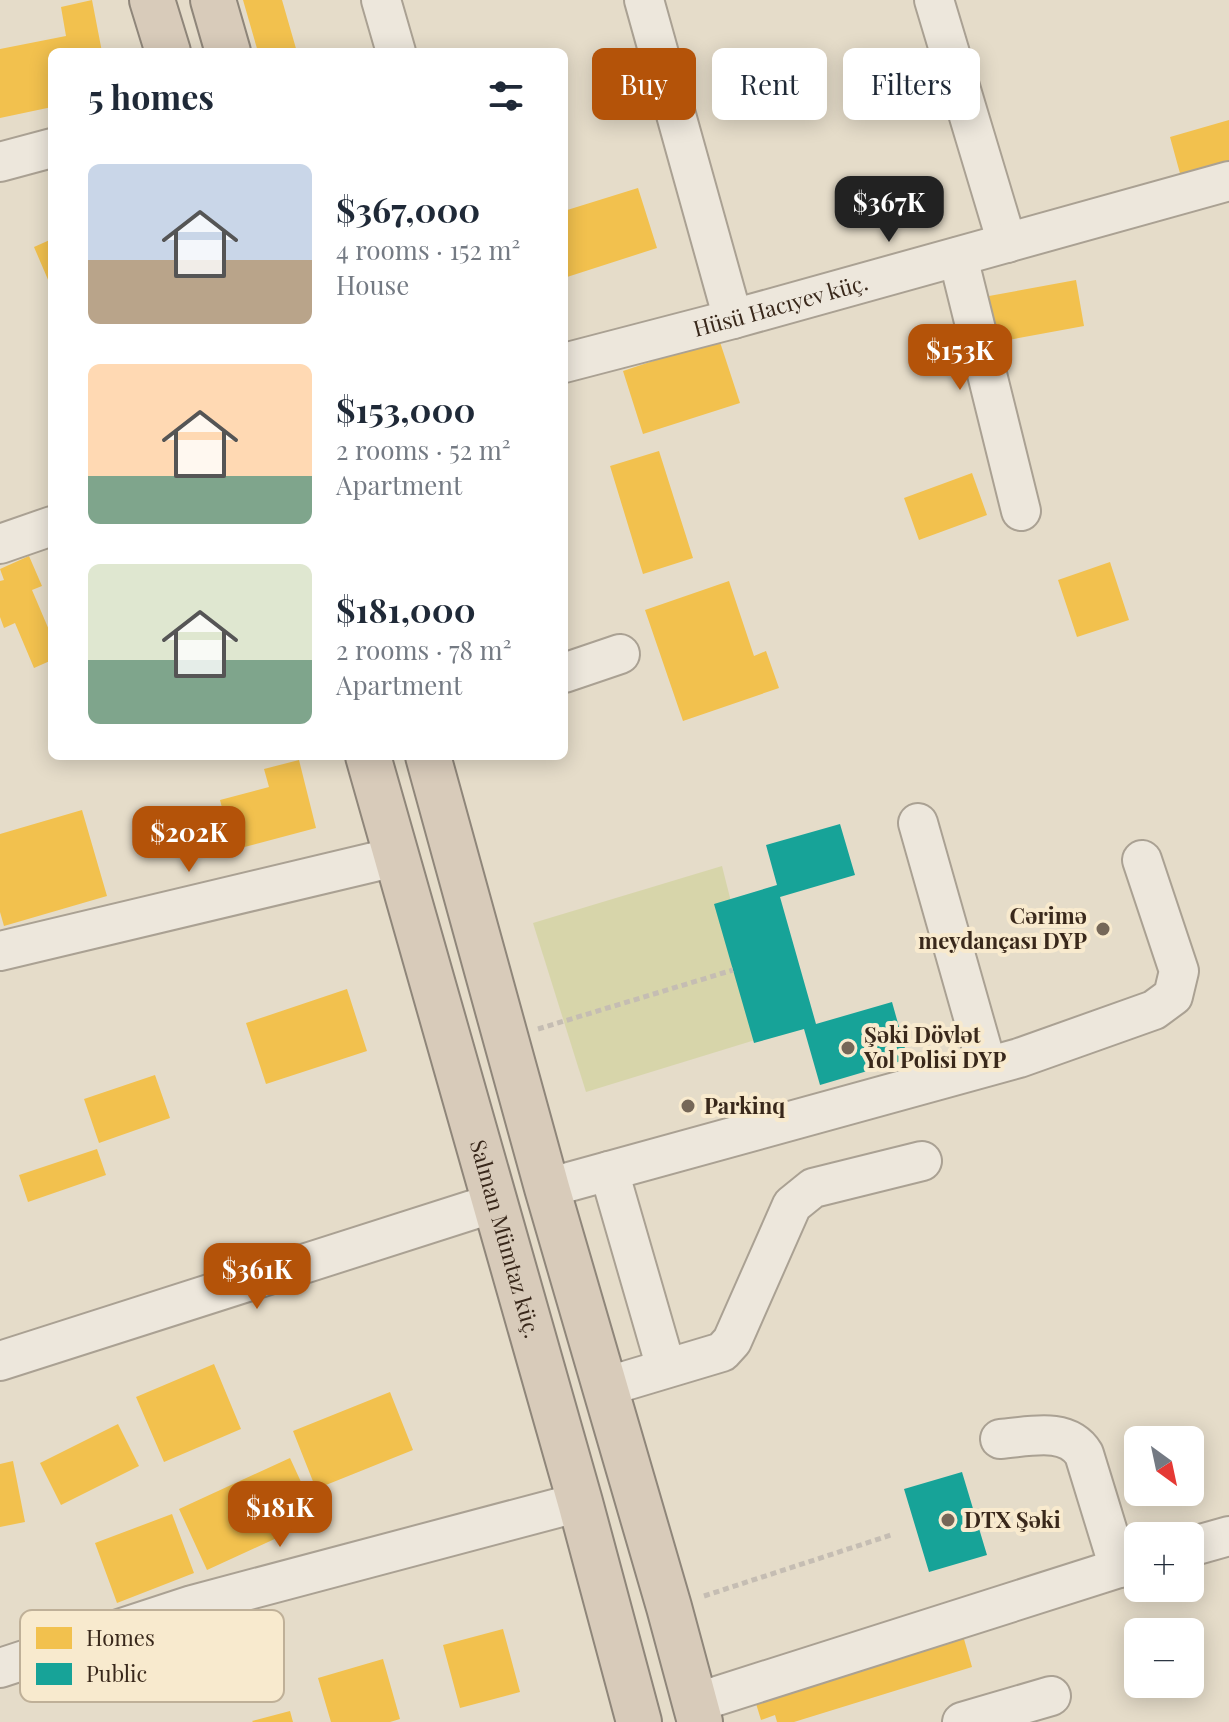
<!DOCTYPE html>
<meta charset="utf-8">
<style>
:root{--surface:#fff;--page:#f6f6f7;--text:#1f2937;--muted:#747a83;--accent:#b45309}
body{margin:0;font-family:"Playfair Display",serif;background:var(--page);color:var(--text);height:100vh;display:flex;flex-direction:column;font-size:30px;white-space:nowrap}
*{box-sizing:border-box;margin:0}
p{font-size:26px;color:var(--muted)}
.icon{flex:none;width:44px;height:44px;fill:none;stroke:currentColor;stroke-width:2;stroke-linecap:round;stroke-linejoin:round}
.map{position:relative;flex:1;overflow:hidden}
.sheet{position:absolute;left:48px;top:48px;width:520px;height:712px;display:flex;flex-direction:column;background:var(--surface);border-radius:12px;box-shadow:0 4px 20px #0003}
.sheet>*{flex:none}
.banner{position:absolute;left:592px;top:48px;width:516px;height:72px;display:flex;gap:16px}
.needle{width:52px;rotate:147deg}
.controls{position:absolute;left:1124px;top:1426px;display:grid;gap:16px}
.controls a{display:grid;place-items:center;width:80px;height:80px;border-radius:12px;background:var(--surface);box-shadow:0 4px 20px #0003;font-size:40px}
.price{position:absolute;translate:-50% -68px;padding:0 18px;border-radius:16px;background:var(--accent);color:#fff;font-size:26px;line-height:52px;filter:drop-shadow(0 2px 4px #0008)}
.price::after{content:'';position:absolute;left:50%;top:48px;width:24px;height:18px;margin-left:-12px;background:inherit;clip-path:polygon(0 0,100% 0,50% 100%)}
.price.on{background:#222;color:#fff}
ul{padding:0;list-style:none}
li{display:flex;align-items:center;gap:24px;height:200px;padding:0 40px}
li span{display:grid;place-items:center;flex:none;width:224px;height:160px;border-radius:12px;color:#555}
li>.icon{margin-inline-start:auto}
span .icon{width:96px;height:96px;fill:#fffc;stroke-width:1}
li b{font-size:34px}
h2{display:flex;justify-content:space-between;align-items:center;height:96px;padding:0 40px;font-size:34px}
.pill{padding:0 28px;border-radius:12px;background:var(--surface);box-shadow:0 4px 20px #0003;font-size:28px;line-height:72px}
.pill.on{background:var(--accent);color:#fff}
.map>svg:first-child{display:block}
</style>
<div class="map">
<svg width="1229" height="1722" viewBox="0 0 1229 1722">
<rect width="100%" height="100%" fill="#e5dcc9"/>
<path fill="#d7d5aa" d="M 722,866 L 765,1037 L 586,1092 L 533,923 Z"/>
<path fill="#f2c14e" d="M 92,0 L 102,52 L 52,52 L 52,107 L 0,118 L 0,49 L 66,36 L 61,7 Z
M 243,0 L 282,0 L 297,52 L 258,52 Z
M 1229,120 L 1229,163 L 1181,177 L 1170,137 Z
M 638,188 L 657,248 L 564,278 L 564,211 Z
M 52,239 L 52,289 L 34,247 Z
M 1076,280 L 1084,326 L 997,342 L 989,296 Z
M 719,339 L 740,403 L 643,434 L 623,371 Z
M 659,451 L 693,558 L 643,574 L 610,466 Z
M 972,473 L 987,515 L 919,540 L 904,498 Z
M 29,556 L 42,586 L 32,590 L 52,637 L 52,660 L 34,668 L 15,623 L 4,628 L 0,617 L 0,581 L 4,580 L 0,569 Z
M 1110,562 L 1129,620 L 1077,637 L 1058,580 Z
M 729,581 L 754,656 L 766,651 L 779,688 L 683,721 L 645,610 Z
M 299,760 L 316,828 L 233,850 L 220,800 L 269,787 L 264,769 Z
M 82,810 L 107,896 L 4,926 L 0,912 L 0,834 Z
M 347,989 L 367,1051 L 266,1084 L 246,1023 Z
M 155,1075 L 170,1118 L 99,1143 L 84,1099 Z
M 97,1149 L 106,1175 L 28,1202 L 19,1175 Z
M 214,1364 L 241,1429 L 164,1462 L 136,1397 Z
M 390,1392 L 413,1450 L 316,1489 L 293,1431 Z
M 118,1424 L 139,1466 L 61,1505 L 40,1463 Z
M 290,1458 L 318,1519 L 207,1570 L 179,1509 Z
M 13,1461 L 25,1522 L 0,1527 L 0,1464 Z
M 172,1514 L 194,1573 L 117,1603 L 95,1543 Z
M 503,1629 L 520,1692 L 460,1708 L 443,1645 Z
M 962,1632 L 972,1667 L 794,1722 L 777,1722 L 775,1715 L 761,1720 L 754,1697 Z
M 383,1659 L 400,1719 L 390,1722 L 331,1722 L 318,1678 Z
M 290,1711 L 293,1722 L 253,1722 L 252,1721 Z"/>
<path fill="#17a398" d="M 840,824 L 855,875 L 780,897 L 816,1024 L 892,1002 L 908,1059 L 820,1085 L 804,1029 L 754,1043 L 714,904 L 777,885 L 766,845 Z
M 962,1472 L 987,1555 L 929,1572 L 904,1489 Z"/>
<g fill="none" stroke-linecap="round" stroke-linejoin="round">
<defs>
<g id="minor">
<path d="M 381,0 L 396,52"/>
<path d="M 644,0 L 733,319"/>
<path d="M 934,0 L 1007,243"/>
<path d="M 0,162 L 52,148"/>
<path d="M 958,257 L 1021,511"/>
<path id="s1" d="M 564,363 L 733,319 L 1229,181"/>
<path d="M 0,544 L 52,526"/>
<path d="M 564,673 L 620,654"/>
<path d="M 918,823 L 987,1066"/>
<path d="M 0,951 L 395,857"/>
<path d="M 609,1171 L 666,1368"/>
<path d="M 547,1188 L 1019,1058 L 1154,1010 L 1173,996 L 1179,971 L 1142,860"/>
<path d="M 0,1361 L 494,1203"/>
<path d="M 605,1387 L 722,1352 L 732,1341 L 792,1205 L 813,1188 L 922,1161"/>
<path d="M 1000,1439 C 1028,1437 1067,1426 1084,1454 L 1119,1568"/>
<path d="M 1190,1547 L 1229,1536"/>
<path d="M 0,1668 L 192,1605 L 580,1502"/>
<path d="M 695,1703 L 1138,1562"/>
<path d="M 962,1722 L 1051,1696"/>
</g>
<g id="highway">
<path d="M 152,0 L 168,52"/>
<path d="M 213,0 L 228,52"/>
<path id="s2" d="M 368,756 L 580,1502 L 639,1722"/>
<path d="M 428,756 L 547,1188 L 669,1607 L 700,1722"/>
</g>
</defs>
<use href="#minor" stroke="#aaa193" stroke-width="42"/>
<use href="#highway" stroke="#8f867a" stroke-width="48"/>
<path stroke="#c5bdb3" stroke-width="5" stroke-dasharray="6 4" stroke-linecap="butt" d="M 538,1029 L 733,970
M 704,1596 L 894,1534"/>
<use href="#minor" stroke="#ede7dc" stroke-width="38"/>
<use href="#highway" stroke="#d8cbba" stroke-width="44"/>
</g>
<g fill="#756758" stroke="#f8eace" stroke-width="3">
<circle cx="1103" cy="929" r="8"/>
<circle cx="848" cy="1048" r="8"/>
<circle cx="688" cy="1106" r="8"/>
<circle cx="948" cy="1520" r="8"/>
</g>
<g text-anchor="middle" stroke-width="8" stroke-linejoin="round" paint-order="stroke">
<g font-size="22" fill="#39281b" stroke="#f8eace">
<text dy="8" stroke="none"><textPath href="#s1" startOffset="224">Hüsü Hacıyev küç.</textPath></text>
<text dy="8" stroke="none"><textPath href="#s2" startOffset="502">Salman Mümtaz küç.</textPath></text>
</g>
<g font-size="22" font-weight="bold" fill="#39281b" stroke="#f8eace" text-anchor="start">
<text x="1087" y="924" text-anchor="end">Cərimə<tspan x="1087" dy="25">meydançası DYP</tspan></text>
<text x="864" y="1043">Şəki Dövlət<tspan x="864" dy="25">Yol Polisi DYP</tspan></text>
<text x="704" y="1114">Parkinq</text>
<text x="964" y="1528">DTX Şəki</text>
</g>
</g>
<rect x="20" y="1610" width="264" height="92" rx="12" fill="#f8eace" stroke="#bfb098" stroke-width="2"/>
<rect x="36" y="1627" width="36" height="22" fill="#f2c14e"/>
<rect x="36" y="1663" width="36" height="22" fill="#17a398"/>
<g font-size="22" fill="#39281b">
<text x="86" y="1646">Homes</text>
<text x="86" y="1682">Public</text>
</g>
</svg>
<div class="controls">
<a><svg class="needle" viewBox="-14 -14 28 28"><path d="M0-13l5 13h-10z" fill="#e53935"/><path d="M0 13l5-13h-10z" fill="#747a83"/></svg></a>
<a>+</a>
<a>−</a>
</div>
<b class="price on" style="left:889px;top:244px">$367K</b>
<b class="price" style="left:960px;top:392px">$153K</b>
<b class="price" style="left:189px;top:874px">$202K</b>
<b class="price" style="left:257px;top:1311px">$361K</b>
<b class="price" style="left:280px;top:1549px">$181K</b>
<div class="banner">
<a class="pill on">Buy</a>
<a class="pill">Rent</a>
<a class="pill">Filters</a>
</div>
<section class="sheet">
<h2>5 homes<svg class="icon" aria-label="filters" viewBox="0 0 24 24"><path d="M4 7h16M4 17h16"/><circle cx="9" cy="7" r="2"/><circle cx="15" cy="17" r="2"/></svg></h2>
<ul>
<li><span style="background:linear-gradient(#c9d6e8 60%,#b9a48a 0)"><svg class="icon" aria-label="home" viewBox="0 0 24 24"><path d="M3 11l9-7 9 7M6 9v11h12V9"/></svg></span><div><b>$367,000</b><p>4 rooms · 152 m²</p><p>House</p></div></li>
<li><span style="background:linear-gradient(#ffd9b3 70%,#7fa58c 0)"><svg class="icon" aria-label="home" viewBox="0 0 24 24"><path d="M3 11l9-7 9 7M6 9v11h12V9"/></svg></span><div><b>$153,000</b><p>2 rooms · 52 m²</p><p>Apartment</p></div></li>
<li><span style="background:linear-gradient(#dfe7d0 60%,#7fa58c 0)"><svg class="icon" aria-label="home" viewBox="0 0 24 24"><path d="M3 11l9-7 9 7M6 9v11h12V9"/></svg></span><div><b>$181,000</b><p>2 rooms · 78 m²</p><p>Apartment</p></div></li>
</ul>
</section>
</div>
